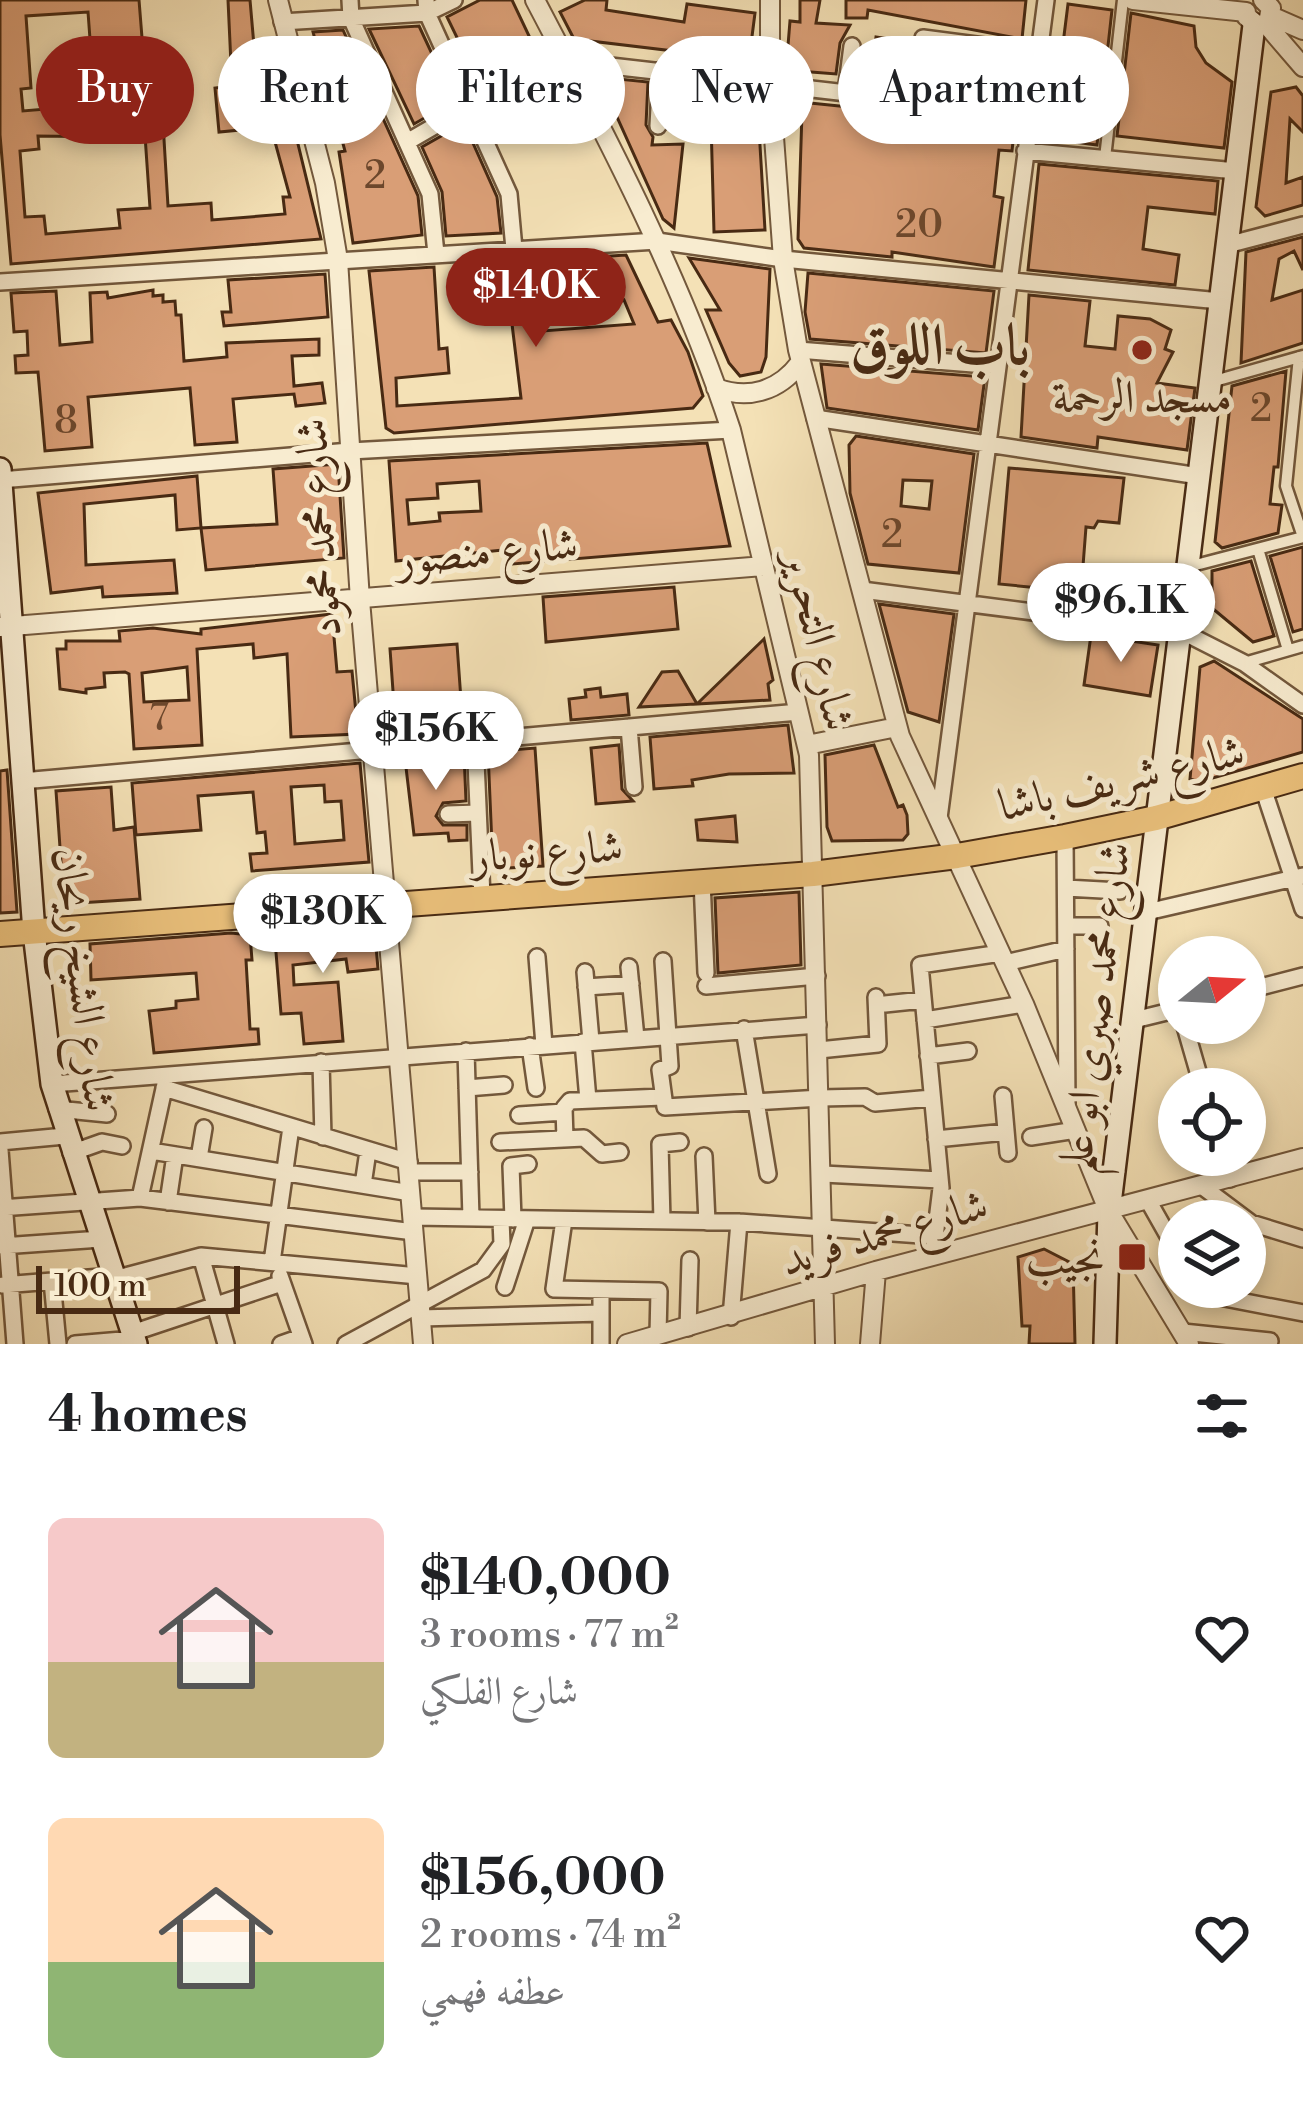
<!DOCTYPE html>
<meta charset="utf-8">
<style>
:root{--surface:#fff;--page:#f2f2f2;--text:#202124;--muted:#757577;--accent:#8f2418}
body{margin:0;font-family:"Libre Bodoni",Amiri,serif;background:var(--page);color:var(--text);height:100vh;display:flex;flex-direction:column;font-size:45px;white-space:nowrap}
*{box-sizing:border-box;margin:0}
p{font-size:39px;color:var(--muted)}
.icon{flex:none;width:66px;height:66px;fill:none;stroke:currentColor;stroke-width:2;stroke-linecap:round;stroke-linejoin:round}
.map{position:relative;height:1344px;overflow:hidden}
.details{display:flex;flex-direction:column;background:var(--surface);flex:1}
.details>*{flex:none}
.guide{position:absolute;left:36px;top:36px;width:1233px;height:108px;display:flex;gap:24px}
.needle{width:78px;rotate:72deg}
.buttons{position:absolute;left:1158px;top:936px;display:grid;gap:24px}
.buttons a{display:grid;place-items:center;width:108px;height:108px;border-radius:50%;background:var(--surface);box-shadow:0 6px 18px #0003;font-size:60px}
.scale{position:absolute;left:36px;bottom:30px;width:204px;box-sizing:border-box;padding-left:12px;border:6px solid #482a13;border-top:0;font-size:33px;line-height:42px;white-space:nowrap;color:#482a13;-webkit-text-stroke:9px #f8ecd0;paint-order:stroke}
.price{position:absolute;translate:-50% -102px;padding:0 27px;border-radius:42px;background:#fff;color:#222;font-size:39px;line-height:78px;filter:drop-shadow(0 3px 6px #0008)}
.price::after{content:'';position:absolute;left:50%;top:72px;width:36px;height:27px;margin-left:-18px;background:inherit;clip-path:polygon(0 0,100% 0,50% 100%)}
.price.active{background:var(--accent);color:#fff}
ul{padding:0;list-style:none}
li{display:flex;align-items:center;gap:36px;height:300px;padding:0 48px}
li span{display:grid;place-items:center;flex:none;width:336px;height:240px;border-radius:18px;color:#555}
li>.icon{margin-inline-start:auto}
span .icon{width:144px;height:144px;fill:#fffc;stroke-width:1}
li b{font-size:51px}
h2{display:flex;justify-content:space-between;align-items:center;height:144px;padding:0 48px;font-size:51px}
.pill{padding:0 42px;border-radius:54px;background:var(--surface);box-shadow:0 6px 18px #0003;font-size:42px;line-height:108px}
.pill.active{background:var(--accent);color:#fff}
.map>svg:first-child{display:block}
</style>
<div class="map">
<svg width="1303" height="1344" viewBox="0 0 1303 1344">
<rect width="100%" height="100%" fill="#f4e1b6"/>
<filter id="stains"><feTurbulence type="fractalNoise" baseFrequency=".00167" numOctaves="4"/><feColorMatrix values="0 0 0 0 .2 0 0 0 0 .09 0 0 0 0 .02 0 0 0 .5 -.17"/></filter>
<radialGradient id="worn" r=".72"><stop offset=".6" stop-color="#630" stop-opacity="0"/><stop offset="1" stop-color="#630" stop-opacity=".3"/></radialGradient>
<path fill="#d99e76" stroke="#482a13" stroke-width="3" fill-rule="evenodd" d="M 0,0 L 139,0 L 144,63 L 92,66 L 88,12 L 26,16 L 31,88 L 21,89 L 23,111 L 94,105 L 100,117 L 111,116 L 113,137 L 38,136 L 39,149 L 20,151 L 25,217 L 44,216 L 46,234 L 120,228 L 118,210 L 150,208 L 144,121 L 124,123 L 121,91 L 183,85 L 185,103 L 162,106 L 168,206 L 211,203 L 212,220 L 285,214 L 283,197 L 290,197 L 271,127 L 219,132 L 215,88 L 232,86 L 228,0 L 250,0 L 254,46 L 267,46 L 270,81 L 279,79 L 289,107 L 321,239 L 11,264 L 0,135 Z
M 480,0 L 512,0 L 540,59 L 481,87 L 447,17 Z
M 585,0 L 607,0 L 606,10 L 684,22 L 687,4 L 755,13 L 749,60 L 574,39 L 560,12 Z
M 800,0 L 820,0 L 816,23 L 850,25 L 840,43 L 836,74 L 786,70 L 790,21 L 800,22 Z
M 846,0 L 1026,0 L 1022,39 L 868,10 L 867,18 L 846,18 Z
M 1068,4 L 1112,10 L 1097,145 L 1051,139 Z
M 1131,13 L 1194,26 L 1196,47 L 1206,63 L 1232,82 L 1224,148 L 1117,136 Z
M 419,26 L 454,101 L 414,124 L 369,29 Z
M 343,30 L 418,196 L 422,235 L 353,243 L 339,152 L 345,151 L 313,32 Z
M 876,37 L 910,42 L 904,88 L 869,84 Z
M 933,51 L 1013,62 L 1008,99 L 928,90 Z
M 599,77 L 648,82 L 646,125 L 653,137 L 652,145 L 683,144 L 674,228 L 663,219 Z
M 672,85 L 757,95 L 765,230 L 714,232 L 711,122 L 670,120 Z
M 1296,87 L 1303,96 L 1303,132 L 1290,119 L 1286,183 L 1303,177 L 1303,205 L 1265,216 L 1256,207 L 1271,92 Z
M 810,103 L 1015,124 L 1012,151 L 999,150 L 994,196 L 1003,198 L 994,267 L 892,252 L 892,257 L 804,248 L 798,239 L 802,112 Z
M 464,123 L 497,197 L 501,233 L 446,236 L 442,192 L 422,147 Z
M 1039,164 L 1218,181 L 1215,214 L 1148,207 L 1143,249 L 1179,255 L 1175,285 L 1028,270 Z
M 1303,237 L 1303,270 L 1294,251 L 1279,259 L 1272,300 L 1303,290 L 1303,343 L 1241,363 L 1246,252 Z
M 626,255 L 658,322 L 671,320 L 688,352 L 703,396 L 693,408 L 394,433 L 386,428 L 369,271 L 434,267 L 439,349 L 447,348 L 449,373 L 396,378 L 397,406 L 521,398 L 512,324 L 541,321 L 543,331 L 634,324 L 624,300 L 603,308 L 592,279 L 468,288 L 467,265 Z
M 689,258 L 770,269 L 766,357 L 761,372 L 740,376 L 729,363 L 706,310 L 720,310 Z
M 808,273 L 994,291 L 986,353 L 810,339 L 805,312 Z
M 325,274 L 328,317 L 224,326 L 222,312 L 231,312 L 228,280 Z
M 153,290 L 153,296 L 163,295 L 163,302 L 175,301 L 176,315 L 181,315 L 184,361 L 227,357 L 226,343 L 319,339 L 319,355 L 292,356 L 294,386 L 322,383 L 325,403 L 296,406 L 294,394 L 233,399 L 237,442 L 195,445 L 190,388 L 88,397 L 92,447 L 45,451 L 38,372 L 16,373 L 15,356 L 28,355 L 27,331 L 14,332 L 11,293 L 56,291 L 60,345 L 92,342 L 90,293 L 107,292 L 108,298 Z
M 1029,295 L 1090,301 L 1085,346 L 1115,349 L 1118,316 L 1150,319 L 1171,330 L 1165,349 L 1173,352 L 1157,383 L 1195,388 L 1187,450 L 1098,437 L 1097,448 L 1021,437 Z
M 821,364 L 985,377 L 978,430 L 827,408 Z
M 1286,371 L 1278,467 L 1274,467 L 1270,504 L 1282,505 L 1278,533 L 1222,548 L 1215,542 L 1232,386 Z
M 856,436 L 974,454 L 959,573 L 868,564 L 850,493 L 849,445 ZM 903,480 L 932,481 L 929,509 L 901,506 Z
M 707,443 L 730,546 L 513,564 L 512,549 L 396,561 L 389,461 ZM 479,481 L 481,511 L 439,513 L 440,521 L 409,524 L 407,500 L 438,498 L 437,484 Z
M 338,464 L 344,558 L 206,570 L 201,528 L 277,524 L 273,469 Z
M 1009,468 L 1124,478 L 1119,523 L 1098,521 L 1094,528 L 1086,527 L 1081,592 L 999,584 Z
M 197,476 L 201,528 L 177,530 L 175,495 L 84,504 L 86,565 L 174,560 L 177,593 L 103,597 L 102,587 L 51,593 L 38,493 Z
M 1303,547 L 1303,629 L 1293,632 L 1270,556 Z
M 1251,561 L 1274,636 L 1253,642 L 1212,608 L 1212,571 Z
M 674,587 L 678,629 L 546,642 L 543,597 Z
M 879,604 L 954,614 L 939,722 L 908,712 Z
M 332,614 L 337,672 L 352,671 L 358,734 L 291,737 L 287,654 L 254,658 L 253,644 L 197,649 L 202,745 L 134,749 L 129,674 L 125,672 L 104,673 L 105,687 L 86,689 L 86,693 L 60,689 L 57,649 L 66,649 L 66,641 L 120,641 L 119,631 L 153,628 L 201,634 L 201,629 ZM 187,667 L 189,700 L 144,702 L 142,673 Z
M 1091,635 L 1158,645 L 1150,696 L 1084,685 Z
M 764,639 L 773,680 L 768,684 L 770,700 L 697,704 Z
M 457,644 L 463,728 L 396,733 L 390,649 Z
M 1214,661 L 1303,719 L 1303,752 L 1199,782 L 1190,779 L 1200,667 Z
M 678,671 L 697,704 L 639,707 L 662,672 Z
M 600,688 L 601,697 L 627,694 L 629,715 L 571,720 L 569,699 L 586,697 L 585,690 Z
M 788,725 L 794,773 L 729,774 L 692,780 L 693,786 L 654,789 L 650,737 Z
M 619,745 L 622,789 L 633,801 L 596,804 L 591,748 Z
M 874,745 L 898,807 L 903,805 L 907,815 L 908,834 L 903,840 L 832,841 L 827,827 L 825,755 Z
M 535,748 L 543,866 L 493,869 L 488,752 Z
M 464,754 L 466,801 L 443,803 L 436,816 L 443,825 L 467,825 L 467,840 L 449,841 L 448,833 L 414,835 L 405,759 Z
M 360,763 L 369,862 L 252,871 L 250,854 L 267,853 L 265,832 L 257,833 L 253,792 L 198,796 L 201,830 L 136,835 L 132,783 ZM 324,785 L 325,802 L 341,801 L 344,840 L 295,844 L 291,787 Z
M 7,770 L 17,912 L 0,913 L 0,771 Z
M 111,787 L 114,830 L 134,827 L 140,899 L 64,904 L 56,791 Z
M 735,816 L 737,842 L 698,840 L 696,820 Z
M 799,892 L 801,965 L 718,973 L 715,898 Z
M 374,923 L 378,969 L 348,972 L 346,959 L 293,965 L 294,985 L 338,982 L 343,1041 L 304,1044 L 301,1013 L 281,1014 L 275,940 L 309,938 L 308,928 Z
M 231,933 L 250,935 L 252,960 L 246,960 L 250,1029 L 258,1029 L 259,1044 L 154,1053 L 149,1011 L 176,1008 L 176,1001 L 198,999 L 196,973 L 91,980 L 90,944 Z
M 1044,1249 L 1073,1264 L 1075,1344 L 1029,1344 L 1030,1326 L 1022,1326 L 1018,1257 Z"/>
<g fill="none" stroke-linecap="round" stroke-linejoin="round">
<defs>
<path id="pedestrian" d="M 1105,158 L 1123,0
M 1299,357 L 1286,486 L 1303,537
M 1211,382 L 1303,356
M 1258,549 L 1288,650
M 1188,567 L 1303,537
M 1244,663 L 1303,646"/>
<path id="minor" d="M 350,0 L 351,18 L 430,194 L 436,254
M 426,0 L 427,13 L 509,194 L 514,249
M 282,22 L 427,13 L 454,0
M 846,92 L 852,46
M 915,100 L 923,38 L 1038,53
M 658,126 L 661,70
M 407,142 L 469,106 L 567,61 L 1030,114
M 1025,151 L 1236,171
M 1227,245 L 1303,225
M 0,282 L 657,241 L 783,259 L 1220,301
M 798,350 L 998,366
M 815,418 L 1199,476
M 0,480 L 350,451 L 731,430
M 862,590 L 1181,631 L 1244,663 L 1303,705
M 629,727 L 634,787
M 475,739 L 482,897
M 22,781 L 799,712
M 1263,788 L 1303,909
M 448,814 L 478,813
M 939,818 L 1046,0
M 1065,837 L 1067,1104
M 702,881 L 706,973
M 1066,888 L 1120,891
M 1147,912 L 1303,876
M 1066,926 L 1100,926
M 537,957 L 544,1045
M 663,961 L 670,1066 L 660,1070 L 665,1107 L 821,1098 L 865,1097 L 875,1103 L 932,1098
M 1005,963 L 1066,949
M 629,967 L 636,1038
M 585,972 L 591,1041
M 706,986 L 817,976
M 586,987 L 631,984
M 1245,991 L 1303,976
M 885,1004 L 923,1000
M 925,1020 L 1024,1004
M 1134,1020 L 1179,1009
M 1184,1023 L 1203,1089
M 744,1029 L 768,1174
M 583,1042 L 588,1100
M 530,1046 L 536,1088
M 819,1050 L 878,1044 L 876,997
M 466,1051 L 471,1218
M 928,1056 L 968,1051
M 321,1062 L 323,1137
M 52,1084 L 818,1025
M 164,1088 L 409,1162
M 467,1088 L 504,1085
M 1003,1096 L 1008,1153
M 57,1109 L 107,1114
M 519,1115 L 564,1112
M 1031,1137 L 1076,1130
M 565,1139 L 564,1108 L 570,1101 L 662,1097
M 936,1139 L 1006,1132
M 0,1142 L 65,1136
M 500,1142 L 584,1138 L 602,1154 L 620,1152
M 0,1150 L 15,1344
M 151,1151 L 411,1193
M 71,1153 L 102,1142 L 122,1146
M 1223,1155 L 1230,1179
M 704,1156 L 707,1222
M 199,1158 L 204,1128
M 410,1172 L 470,1172
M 823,1174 L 940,1180
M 363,1185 L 368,1151
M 1203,1187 L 1251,1223 L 1303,1239
M 140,1198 L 165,1084
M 168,1202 L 175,1155
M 1149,1202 L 1179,1255
M 0,1208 L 140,1198 L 414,1232
M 413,1217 L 739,1222 L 935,1236
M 513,1219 L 511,1166 L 528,1164
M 564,1220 L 554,1289 L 659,1291 L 658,1335
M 662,1221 L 660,1144 L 680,1142
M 934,1245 L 941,1188 L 920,965 L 1001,953
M 2,1246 L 101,1239
M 201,1256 L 226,1344
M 272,1262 L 291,1127
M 280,1276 L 304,1344
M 114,1279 L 201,1256 L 418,1276
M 52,1281 L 58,1344
M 3,1285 L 113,1276
M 505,1287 L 527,1219
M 1197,1287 L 1209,1295 L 1303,1313
M 731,1317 L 739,1222
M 421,1318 L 601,1313
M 688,1328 L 690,1260
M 1183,1332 L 1270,1341
M 132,1333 L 282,1283
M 75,1344 L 134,1339
M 281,1344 L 301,1337
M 346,1344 L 483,1270 L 502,1244 L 501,1220
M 601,1344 L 601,1290"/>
<path id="tertiary" d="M 278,0 L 325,183 L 338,260 L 360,600 L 423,1344
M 535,0 C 608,139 682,280 731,430 L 809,755 L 825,1344
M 770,0 L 770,83 L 783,259 L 798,350 L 900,736 L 1024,1004 L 1109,1212 L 1189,1344
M 1133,0 L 1246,12
M 1246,16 L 1258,26 L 1268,22 L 1271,8 L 1263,0
M 1271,16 L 1303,30
M 1266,24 L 1303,67
M 716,388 C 749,400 779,391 800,363
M 0,627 L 764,566
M 807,745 L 897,727
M 627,1344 L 876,1271 L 1303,1158
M 870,1344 L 876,1271"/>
<path id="secondary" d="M 0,469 L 34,932 L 52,1084 L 136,1344
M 1105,1344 L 1109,1212 L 1254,25"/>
<path id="primary" d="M 0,934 L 813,874 L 957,856 L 1065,837 L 1156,818 L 1303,776"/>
</defs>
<use href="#pedestrian" stroke="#73583c" stroke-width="15"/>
<use href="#minor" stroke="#73583c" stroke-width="20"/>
<use href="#tertiary" stroke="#73583c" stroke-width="22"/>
<use href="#secondary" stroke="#482a13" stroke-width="26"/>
<use href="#primary" stroke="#482a13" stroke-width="28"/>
<use href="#pedestrian" stroke="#f8ecd0" stroke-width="10"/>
<use href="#minor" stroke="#f8ecd0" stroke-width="15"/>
<use href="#tertiary" stroke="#f8ecd0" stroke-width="18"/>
<use href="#secondary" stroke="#f8ecd0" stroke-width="21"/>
<use href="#primary" stroke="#eac07b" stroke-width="24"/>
</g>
<g fill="#8f2418" stroke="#f8ecd0" stroke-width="4.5">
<circle cx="1142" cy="350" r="12"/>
<rect x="1117" y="1242" width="30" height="30" rx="6"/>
</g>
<g text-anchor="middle" stroke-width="10" stroke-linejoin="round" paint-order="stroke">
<g font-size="39" fill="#6c472c">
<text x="375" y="188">2</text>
<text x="919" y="237">20</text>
<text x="1261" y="421">2</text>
<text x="66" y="433">8</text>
<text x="892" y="547">2</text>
<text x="159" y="730">7</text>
</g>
<g font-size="45" fill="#482a13" stroke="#f8ecd0">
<text x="1142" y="412">مسجد الرحمة</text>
<text x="1105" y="1273" text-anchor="end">نجيب</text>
</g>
<g font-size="45" fill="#482a13" stroke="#f8ecd0">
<text transform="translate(317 528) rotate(-94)" y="16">شارع محمد محمود</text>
<text transform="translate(487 550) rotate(-5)" y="16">شارع منصور</text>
<text transform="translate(821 640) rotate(77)" y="16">شارع التحرير</text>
<text transform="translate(1121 777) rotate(-13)" y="16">شارع شريف باشا</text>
<text transform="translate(547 850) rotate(-4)" y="16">شارع نوبار</text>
<text transform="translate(85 979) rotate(83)" y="16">شارع الشيخ ريحان</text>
<text transform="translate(1094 1007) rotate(-83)" y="16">شارع محمد صبري ابو علم</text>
<text transform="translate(884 1231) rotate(-16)" y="16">شارع محمد فريد</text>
</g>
<g font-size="57" font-weight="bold" fill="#482a13" stroke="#f8ecd0">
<text x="940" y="364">باب اللوق</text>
</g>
</g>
<rect width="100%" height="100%" filter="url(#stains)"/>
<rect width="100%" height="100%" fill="url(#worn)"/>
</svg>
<div class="buttons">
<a><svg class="needle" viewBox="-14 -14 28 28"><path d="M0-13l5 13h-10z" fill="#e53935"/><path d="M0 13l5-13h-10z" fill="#757577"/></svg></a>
<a><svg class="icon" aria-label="locate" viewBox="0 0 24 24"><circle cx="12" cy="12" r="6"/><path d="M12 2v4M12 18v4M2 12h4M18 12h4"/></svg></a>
<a><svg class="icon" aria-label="layers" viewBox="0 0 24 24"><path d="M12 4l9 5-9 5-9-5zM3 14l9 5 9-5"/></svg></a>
</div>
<div class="scale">100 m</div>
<b class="price active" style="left:536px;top:350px">$140K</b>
<b class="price" style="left:1121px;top:665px">$96.1K</b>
<b class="price" style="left:436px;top:793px">$156K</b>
<b class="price" style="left:323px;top:976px">$130K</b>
<div class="guide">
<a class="pill active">Buy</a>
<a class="pill">Rent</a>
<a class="pill">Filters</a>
<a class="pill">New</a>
<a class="pill">Apartment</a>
</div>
</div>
<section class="details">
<h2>4 homes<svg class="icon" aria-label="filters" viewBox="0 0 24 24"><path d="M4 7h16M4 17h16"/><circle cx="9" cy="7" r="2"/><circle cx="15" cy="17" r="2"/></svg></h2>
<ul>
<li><span style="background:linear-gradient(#f6c9c9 60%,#c2b280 0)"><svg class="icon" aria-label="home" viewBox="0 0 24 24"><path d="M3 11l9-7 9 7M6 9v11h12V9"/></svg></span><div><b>$140,000</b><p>3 rooms · 77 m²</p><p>شارع الفلكي</p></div><svg class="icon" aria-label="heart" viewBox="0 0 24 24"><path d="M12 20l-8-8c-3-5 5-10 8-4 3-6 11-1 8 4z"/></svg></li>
<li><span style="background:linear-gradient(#ffd9b3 60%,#8fb573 0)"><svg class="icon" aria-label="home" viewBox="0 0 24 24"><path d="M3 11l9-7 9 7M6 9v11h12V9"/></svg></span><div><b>$156,000</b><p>2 rooms · 74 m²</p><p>عطفه فهمي</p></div><svg class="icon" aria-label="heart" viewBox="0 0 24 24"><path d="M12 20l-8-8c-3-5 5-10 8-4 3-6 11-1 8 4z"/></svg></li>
</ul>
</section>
